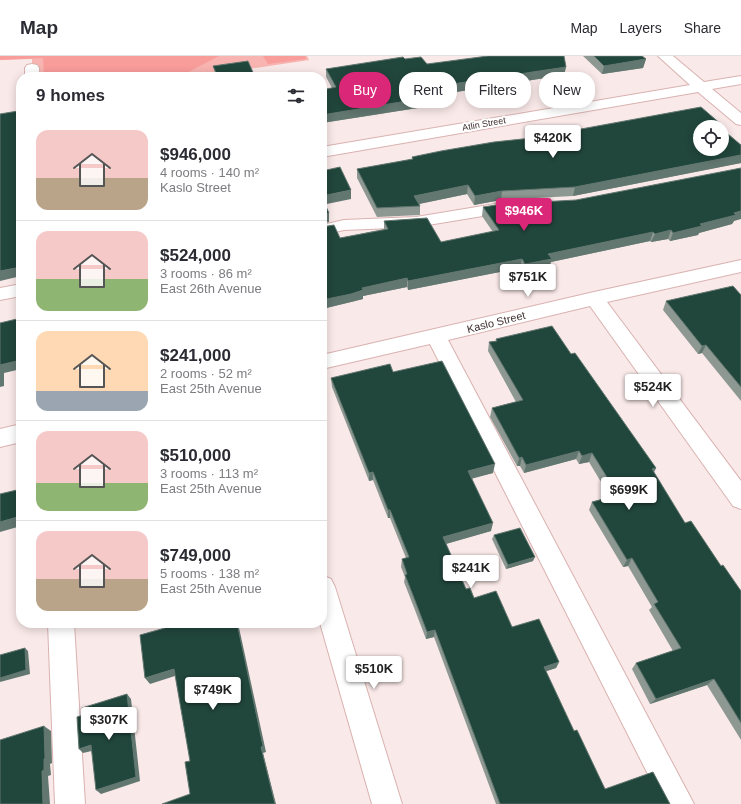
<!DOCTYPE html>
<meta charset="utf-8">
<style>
:root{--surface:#fff;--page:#f2f2f3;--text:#2b2b33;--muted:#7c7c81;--line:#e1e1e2;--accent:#db2777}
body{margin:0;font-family:Arial,sans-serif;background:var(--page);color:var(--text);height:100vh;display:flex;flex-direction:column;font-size:15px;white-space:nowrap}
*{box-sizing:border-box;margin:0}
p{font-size:13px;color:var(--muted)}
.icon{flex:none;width:22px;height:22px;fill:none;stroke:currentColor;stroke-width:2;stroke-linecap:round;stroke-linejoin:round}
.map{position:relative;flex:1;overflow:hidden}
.side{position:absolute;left:16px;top:16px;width:311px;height:556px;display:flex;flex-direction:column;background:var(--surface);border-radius:16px;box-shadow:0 2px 10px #0003}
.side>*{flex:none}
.hud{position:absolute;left:339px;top:16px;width:342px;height:36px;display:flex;gap:8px}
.tools{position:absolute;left:693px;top:64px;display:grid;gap:8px}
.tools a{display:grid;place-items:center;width:36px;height:36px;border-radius:50%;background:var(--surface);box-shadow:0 2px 10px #0003;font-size:20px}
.price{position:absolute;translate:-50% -34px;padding:0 9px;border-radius:4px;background:#fff;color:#222;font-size:13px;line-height:26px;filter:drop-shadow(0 1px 2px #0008)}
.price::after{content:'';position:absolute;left:50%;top:24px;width:12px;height:9px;margin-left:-6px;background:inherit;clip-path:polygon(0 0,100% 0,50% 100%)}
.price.active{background:var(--accent);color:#fff}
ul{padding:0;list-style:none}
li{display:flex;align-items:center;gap:12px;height:100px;padding:0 20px}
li+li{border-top:1px solid var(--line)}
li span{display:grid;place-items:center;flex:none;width:112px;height:80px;border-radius:12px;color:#555}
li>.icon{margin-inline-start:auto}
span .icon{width:48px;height:48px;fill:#fffc;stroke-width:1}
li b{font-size:17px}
h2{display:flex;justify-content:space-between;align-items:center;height:48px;padding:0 20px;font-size:17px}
.chip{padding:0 14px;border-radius:16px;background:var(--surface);box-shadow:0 2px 10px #0003;font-size:14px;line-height:36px}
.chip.active{background:var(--accent);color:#fff}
header{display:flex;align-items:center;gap:24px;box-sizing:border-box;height:56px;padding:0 20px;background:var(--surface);border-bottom:1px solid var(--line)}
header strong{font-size:19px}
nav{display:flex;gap:22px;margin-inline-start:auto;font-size:14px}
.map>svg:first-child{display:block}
</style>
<header>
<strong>Map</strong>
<nav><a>Map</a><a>Layers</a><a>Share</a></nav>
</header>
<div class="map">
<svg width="741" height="748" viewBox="0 0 741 748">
<rect width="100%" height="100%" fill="#f9e9e8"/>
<path fill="#f8b4b1" d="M 0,0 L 307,0 L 309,4 L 194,21 L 32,21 L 32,3 L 0,4 Z"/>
<path fill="#f99d9b" d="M 0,0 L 219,0 L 179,21 L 44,21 L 43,2 L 0,4 Z
M 263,0 L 305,0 L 306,3 L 268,8 Z"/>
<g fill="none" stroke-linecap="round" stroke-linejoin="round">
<defs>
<path id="minor" d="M 658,0 L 673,0 L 704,26 L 741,20 L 741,28 L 712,33 L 741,57 L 741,69 L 736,68 L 698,36 L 322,101 L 322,91 L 690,29 Z
M 32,8 L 37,9 L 39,12 L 39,21 L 25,21 L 25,12 L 27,9 Z
M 513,145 L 519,146 L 521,150 L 519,154 L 416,171 L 344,174 L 322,179 L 322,169 L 344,164 L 416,161 Z
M 741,204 L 741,216 L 607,246 L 741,425 L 741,453 L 733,450 L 590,250 L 448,284 L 694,748 L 663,748 L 430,288 L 322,313 L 322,299 L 594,236 Z
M 21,228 L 21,240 L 0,244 L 0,232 Z
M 21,368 L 21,386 L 0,391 L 0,373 Z
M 322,519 L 331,523 L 335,531 L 402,748 L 372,748 L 320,567 L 322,567 Z
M 48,567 L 74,567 L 85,748 L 55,748 Z"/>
</defs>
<use href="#minor" stroke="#d9b2b0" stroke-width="2"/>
<use href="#minor" fill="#fff" fill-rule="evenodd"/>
</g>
<path fill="#8d9892" d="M 583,0 L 642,0 L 646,3 L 643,12 L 602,18 Z
M 405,3 L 427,8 L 566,11 L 564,19 L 424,41 L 425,42 L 424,51 L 322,67 L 322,34 L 332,32 L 326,21 L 326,13 Z
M 213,10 L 255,21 L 216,21 Z
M 700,71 L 741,89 L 741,107 L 573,140 L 501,144 L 474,149 L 467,138 L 419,148 L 420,150 L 420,159 L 377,161 L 357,122 L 357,113 L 412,103 L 412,101 Z
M 483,151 L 734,165 L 732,168 L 699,177 L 698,179 L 670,185 L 668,183 L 651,186 L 650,185 L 551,206 L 549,211 L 523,217 L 520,212 L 408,234 L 407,231 L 363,240 L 363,243 L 351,246 L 322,253 L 322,171 L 340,182 L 384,173 L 384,165 L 441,186 L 493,176 L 482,160 Z
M 741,239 L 741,345 L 702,297 L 698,298 L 663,254 L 666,245 Z
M 496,283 L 571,298 L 656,412 L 654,416 L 685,467 L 741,535 L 741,684 L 707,629 L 650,648 L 632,613 L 636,607 L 673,595 L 649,554 L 652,551 L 628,510 L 623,511 L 589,454 L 592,446 L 610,441 L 589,406 L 579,408 L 576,403 L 524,417 L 520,410 L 517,410 L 490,361 L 492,352 L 516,346 L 488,295 L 489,286 L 496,285 Z
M 393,316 L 493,417 L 472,422 L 491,475 L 446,488 L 466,533 L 474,542 L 512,571 L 559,606 L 556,612 L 546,615 L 574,675 L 605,733 L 670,748 L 496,748 L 434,581 L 426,583 L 413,549 L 404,526 L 405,521 L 401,511 L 402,503 L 406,502 L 390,462 L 388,462 L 373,424 L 369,425 L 332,331 L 331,322 Z
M 494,479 L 533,505 L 506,513 L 492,483 Z"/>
<path fill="#627770" d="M 646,3 L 643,12 L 602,18 L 604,10 Z
M 566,11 L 564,19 L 418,42 L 419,33 Z
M 425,42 L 424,51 L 322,67 L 322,59 Z
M 18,55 L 21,63 L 21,75 L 19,70 Z
M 741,99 L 741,107 L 573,140 L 575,131 Z
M 468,129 L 467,138 L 414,149 L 414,140 Z
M 351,134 L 351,143 L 322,149 L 322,140 Z
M 502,135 L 501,144 L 474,149 L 475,140 Z
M 741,155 L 741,163 L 734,165 L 732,168 L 699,177 L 698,179 L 670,185 L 673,177 L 700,168 L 734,157 Z
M 329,157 L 329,166 L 322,168 L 322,159 Z
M 671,174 L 668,183 L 651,186 L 655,178 Z
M 653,176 L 650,185 L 551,206 L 549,211 L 523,217 L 525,208 L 548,198 Z
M 522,203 L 520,212 L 408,234 L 408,225 Z
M 21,211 L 21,220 L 0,225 L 0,215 Z
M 407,222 L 407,231 L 363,240 L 363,243 L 351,246 L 322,253 L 322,244 L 362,232 Z
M 706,289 L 702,297 L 698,298 L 702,290 Z
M 21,304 L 21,313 L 4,317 L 4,330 L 0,331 L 0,309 Z
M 579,395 L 576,403 L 524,417 L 526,409 Z
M 592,397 L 589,406 L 579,408 L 582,400 Z
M 522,401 L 520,410 L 517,410 L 519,402 Z
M 495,408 L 493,417 L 467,424 L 468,415 Z
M 656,412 L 652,420 L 652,413 Z
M 373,416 L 373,424 L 369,425 L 369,417 Z
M 388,454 L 390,454 L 390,462 L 388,462 Z
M 21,460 L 21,470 L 0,476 L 0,466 Z
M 493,467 L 491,475 L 442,489 L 443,481 Z
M 535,501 L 533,505 L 506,513 L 508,509 Z
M 632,502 L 628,510 L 623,511 L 627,504 Z
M 237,567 L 238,567 L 266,696 L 263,697 L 276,748 L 275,748 L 261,691 Z
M 435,574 L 434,581 L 426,583 L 427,576 Z
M 25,592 L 28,595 L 30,618 L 0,626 L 0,622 Z
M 559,606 L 556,612 L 541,617 L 544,611 Z
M 174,613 L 178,619 L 150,628 L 145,622 Z
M 714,623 L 707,629 L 650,648 L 656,643 Z
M 127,638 L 131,643 L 140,725 L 101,738 L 96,734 Z
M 44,670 L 51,675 L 52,707 L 50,708 L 51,719 L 48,720 L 50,748 L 43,748 L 42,715 L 44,703 Z
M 91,689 L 96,694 L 83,697 L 79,693 Z"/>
<path fill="#21463c" stroke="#627770" d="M 488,0 L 564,0 L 566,11 L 419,33 L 425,42 L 322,59 L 322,34 L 336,31 L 326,13 L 403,1 L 405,3 L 421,1 L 427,8 Z
M 594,0 L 642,0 L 646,3 L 604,10 Z
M 248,5 L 255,21 L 218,21 L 213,10 Z
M 701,51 L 723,70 L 720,71 L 700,71 L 700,93 L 722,93 L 722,73 L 741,89 L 741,99 L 575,131 L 502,135 L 475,140 L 468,129 L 414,140 L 420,150 L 377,152 L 357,113 L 413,103 L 412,101 L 441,95 L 494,86 L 532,82 Z
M 18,55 L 19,70 L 21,69 L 21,93 L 20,94 L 21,107 L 21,211 L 0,215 L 0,58 Z
M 340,111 L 351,134 L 322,140 L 322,115 Z
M 741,112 L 741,155 L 734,157 L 736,159 L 700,168 L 702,170 L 673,177 L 671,174 L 655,178 L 653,176 L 548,198 L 552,203 L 525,208 L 522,203 L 408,225 L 407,222 L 362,232 L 363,234 L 351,238 L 322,244 L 322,171 L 334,169 L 340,182 L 388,173 L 384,165 L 427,162 L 441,186 L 499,174 L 483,151 L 503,148 L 576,144 Z
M 322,142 L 329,157 L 322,159 Z
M 733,230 L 741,239 L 741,331 L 706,289 L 702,290 L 666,245 Z
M 21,262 L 21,304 L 0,309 L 0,267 Z
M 552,270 L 571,298 L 575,297 L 656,412 L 652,413 L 685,467 L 691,465 L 721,510 L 723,509 L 741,535 L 741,667 L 714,623 L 656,643 L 636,607 L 681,592 L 654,548 L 658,546 L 632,502 L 627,504 L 592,446 L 618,439 L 592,397 L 582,400 L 579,395 L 526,409 L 522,401 L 519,402 L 492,352 L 523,344 L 489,286 L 497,285 L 496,283 Z
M 442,305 L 495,408 L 468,415 L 493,467 L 443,481 L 466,533 L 470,532 L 474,542 L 496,535 L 512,571 L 539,563 L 559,606 L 544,611 L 574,675 L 577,674 L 605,733 L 653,716 L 670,748 L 500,748 L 435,574 L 427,576 L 414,542 L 405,519 L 407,518 L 402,503 L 409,501 L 390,454 L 388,454 L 373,416 L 369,417 L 331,322 L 390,308 L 393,316 Z
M 21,433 L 21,460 L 0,466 L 0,438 Z
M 520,472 L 535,501 L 508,509 L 494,479 Z
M 164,567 L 237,567 L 263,690 L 261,691 L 275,748 L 162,748 L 190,738 L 185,706 L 190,705 L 174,613 L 145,622 L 140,579 L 165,572 Z
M 25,592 L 26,614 L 0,622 L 0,599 Z
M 127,638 L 136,721 L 96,734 L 91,689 L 79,693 L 77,661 L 83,659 L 82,652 Z
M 44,670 L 45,702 L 44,703 L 44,714 L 42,715 L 43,748 L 0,748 L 0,684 Z"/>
<g text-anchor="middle" stroke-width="4" stroke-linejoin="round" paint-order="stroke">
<g font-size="9" fill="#3f2f2f" stroke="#fff">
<text transform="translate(484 68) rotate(-10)" y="3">Atlin Street</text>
</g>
<g font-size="11" fill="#3f2f2f" stroke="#fff">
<text transform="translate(496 266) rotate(-14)" y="4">Kaslo Street</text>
</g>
</g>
</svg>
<div class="tools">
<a><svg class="icon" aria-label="locate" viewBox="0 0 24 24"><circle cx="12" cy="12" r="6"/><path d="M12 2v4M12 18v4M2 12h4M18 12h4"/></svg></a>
</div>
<b class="price" style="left:553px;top:103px">$420K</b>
<b class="price active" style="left:524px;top:176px">$946K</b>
<b class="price" style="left:528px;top:242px">$751K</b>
<b class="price" style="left:653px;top:352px">$524K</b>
<b class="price" style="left:629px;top:455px">$699K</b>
<b class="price" style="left:471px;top:533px">$241K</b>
<b class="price" style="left:374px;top:634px">$510K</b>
<b class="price" style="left:213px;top:655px">$749K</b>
<b class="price" style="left:109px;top:685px">$307K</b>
<div class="hud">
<a class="chip active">Buy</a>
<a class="chip">Rent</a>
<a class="chip">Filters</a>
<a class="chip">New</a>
</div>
<section class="side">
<h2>9 homes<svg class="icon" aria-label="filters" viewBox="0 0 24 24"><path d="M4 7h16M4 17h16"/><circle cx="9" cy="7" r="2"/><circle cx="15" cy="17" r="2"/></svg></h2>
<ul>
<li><span style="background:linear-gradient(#f6c9c9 60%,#b9a48a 0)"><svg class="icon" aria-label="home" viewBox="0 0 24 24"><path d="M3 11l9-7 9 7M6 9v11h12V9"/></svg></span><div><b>$946,000</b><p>4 rooms · 140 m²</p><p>Kaslo Street</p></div></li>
<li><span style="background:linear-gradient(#f6c9c9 60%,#8fb573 0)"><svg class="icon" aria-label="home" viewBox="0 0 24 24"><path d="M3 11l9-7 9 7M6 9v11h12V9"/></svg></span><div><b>$524,000</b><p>3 rooms · 86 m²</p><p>East 26th Avenue</p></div></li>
<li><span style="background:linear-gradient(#ffd9b3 75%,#9aa5b1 0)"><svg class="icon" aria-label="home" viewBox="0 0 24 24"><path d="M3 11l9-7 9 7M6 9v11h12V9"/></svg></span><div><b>$241,000</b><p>2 rooms · 52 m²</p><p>East 25th Avenue</p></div></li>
<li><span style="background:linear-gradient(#f6c9c9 65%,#8fb573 0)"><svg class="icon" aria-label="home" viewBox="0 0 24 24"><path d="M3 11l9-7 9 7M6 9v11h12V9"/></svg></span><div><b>$510,000</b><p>3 rooms · 113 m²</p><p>East 25th Avenue</p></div></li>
<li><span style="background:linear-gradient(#f6c9c9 60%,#b9a48a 0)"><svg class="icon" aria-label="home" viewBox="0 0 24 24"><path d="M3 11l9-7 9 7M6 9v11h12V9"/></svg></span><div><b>$749,000</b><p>5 rooms · 138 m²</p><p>East 25th Avenue</p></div></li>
</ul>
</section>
</div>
